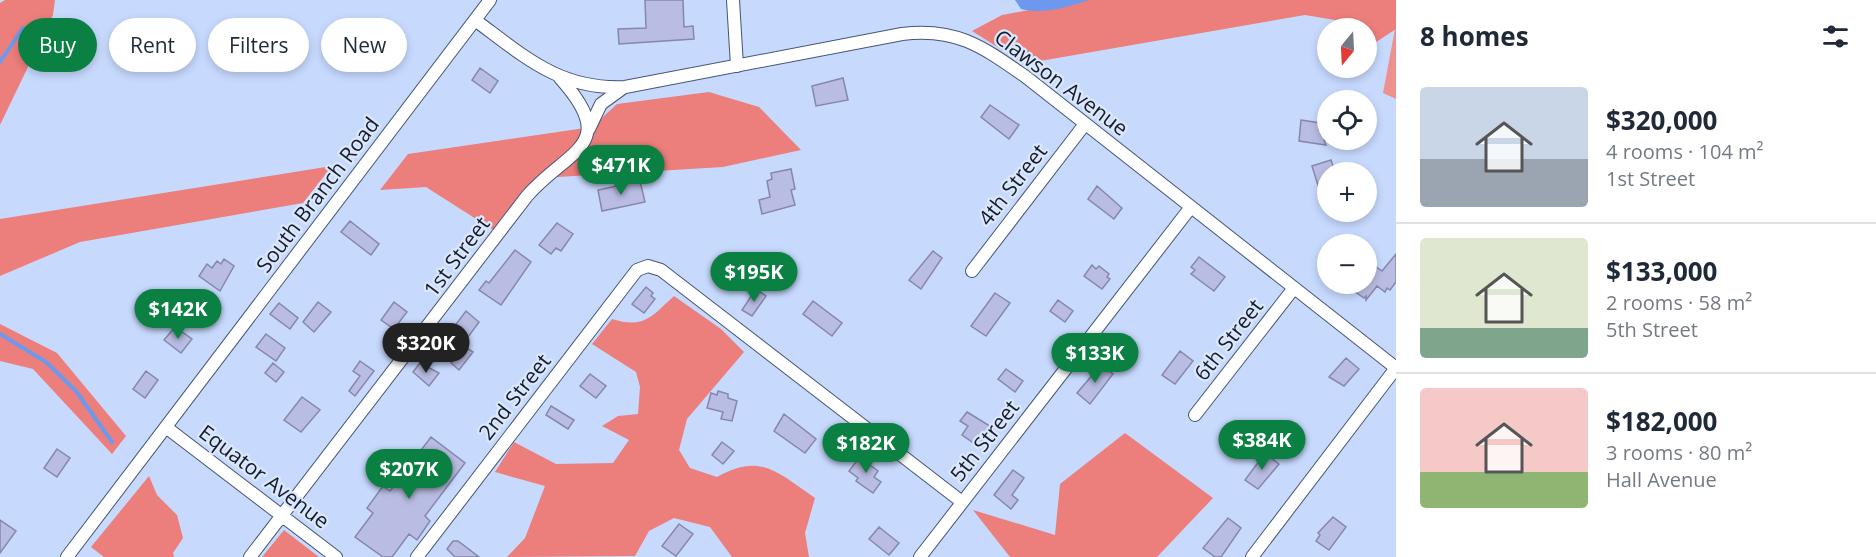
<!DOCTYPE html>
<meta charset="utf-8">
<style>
:root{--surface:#fff;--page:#f2f2f3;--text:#1f2937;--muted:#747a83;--line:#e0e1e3;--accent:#0b8043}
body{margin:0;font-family:"Open Sans",sans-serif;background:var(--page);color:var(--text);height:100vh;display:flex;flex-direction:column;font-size:22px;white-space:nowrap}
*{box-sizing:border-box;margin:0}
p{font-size:20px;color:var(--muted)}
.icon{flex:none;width:33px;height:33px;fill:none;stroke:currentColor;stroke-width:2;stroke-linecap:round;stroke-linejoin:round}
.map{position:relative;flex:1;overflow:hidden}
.details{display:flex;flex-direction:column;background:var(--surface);width:480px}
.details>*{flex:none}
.guide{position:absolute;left:18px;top:18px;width:570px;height:54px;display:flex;gap:12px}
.needle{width:39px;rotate:198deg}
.controls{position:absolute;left:1317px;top:18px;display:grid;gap:12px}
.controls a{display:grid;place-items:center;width:60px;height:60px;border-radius:50%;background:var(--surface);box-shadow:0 3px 9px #0003;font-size:30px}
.price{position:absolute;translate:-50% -51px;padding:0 14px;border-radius:21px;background:var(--accent);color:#fff;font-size:20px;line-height:39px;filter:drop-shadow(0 2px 3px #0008)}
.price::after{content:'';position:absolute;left:50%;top:36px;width:18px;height:14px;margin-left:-9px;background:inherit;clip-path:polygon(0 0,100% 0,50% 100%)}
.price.active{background:#222;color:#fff}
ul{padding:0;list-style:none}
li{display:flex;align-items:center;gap:18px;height:150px;padding:0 24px}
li+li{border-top:2px solid var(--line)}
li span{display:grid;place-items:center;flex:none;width:168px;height:120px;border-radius:6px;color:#555}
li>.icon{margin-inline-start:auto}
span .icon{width:72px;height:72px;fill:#fffc;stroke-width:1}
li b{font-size:26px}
h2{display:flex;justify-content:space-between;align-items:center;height:72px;padding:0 24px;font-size:26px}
.chip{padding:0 21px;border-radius:27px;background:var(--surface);box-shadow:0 3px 9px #0003;font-size:21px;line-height:54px}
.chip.active{background:var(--accent);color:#fff}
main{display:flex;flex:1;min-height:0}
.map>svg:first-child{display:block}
</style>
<main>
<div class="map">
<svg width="1396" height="557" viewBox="0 0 1396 557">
<rect width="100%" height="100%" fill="#c7dafe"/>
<path fill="#ec918e" d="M 1395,29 L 1396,29 L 1396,99 L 1383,93 Z"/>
<path fill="#ec7e7c" d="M 5,0 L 55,0 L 53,15 L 0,125 L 0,3 Z
M 1082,0 L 1396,0 L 1396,29 L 1367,48 L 1366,28 L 1344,28 L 1335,20 L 1305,15 L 1040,61 L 1018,60 L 972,31 L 1002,15 Z
M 709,92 L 759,107 L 801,150 L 723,167 L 541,178 L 498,233 L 426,187 L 380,190 L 408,154 L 592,127 L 617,104 Z
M 332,166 L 303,203 L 80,242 L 0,276 L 0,219 Z
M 674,296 L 721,329 L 744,352 L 687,419 L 679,450 L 690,468 L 717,477 C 761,452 778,473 815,498 L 805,533 L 809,557 L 732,557 L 710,527 L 674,518 L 649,531 L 635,556 L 507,557 L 525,538 L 545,486 L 495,472 L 514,442 L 556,464 L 613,463 L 629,440 L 602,426 L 618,416 L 638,414 L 640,387 L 636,372 L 592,344 L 612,319 C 644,329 651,317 674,296 Z
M 0,324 L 57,353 L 126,436 L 112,454 L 33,369 L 0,361 Z
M 1125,433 L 1213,498 L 1157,557 L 1010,557 L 973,510 L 1055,535 L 1060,484 Z
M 149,476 L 157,495 L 177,515 L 183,538 L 173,553 L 174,557 L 104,557 L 91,547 Z
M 284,530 L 319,557 L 262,557 Z"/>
<path fill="#6c99ee" d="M 1015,0 L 1089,0 C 1068,7 1043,15 1021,9 Z"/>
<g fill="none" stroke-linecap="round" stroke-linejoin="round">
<path stroke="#6c99ee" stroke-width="4" d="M 0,62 L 23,28
M 0,334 L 46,362 L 76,391 L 112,442"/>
</g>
<path fill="#babde3" stroke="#8587ab" stroke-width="1.5" d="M 645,0 L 683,0 L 684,27 L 693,26 L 694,39 L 619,44 L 618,29 L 646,28 Z
M 480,68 L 498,81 L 490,93 L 472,80 Z
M 843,78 L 848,100 L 816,106 L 812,86 Z
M 990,105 L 1019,125 L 1009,139 L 981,117 Z
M 1301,120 L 1320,123 L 1319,130 L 1328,131 L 1328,140 L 1324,140 L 1326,145 L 1299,141 Z
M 1331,160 L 1335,172 L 1328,172 L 1325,208 L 1312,166 Z
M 791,169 L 795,189 L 791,190 L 795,205 L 762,214 L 759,200 L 770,197 L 767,181 L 772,179 L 771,173 Z
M 640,181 L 645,202 L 602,211 L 598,190 Z
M 1097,186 L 1122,208 L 1114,219 L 1088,199 Z
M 350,221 L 379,244 L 371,255 L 341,232 Z
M 557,223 L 573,234 L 561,251 L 556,248 L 551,254 L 539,245 Z
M 515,250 L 531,262 L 501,305 L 479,290 L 486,281 L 489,283 Z
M 933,251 L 942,258 L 921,289 L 909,280 Z
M 1396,254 L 1396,282 L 1390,290 L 1387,288 L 1385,292 L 1377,286 L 1366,300 L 1366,296 L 1364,298 L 1344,284 L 1366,284 L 1366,260 L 1382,271 Z
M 1199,257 L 1225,277 L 1214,291 L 1191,274 L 1195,270 L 1191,267 Z
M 224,259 L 234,266 L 220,291 L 199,276 L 207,264 L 212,268 L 217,261 L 221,264 Z
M 1092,265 L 1096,269 L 1099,266 L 1109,274 L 1107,277 L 1110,279 L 1102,289 L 1084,276 Z
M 646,287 L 653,293 L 651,296 L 655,299 L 644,313 L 632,304 Z
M 756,289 L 766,296 L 752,316 L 742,310 Z
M 995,293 L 1010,303 L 986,336 L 971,326 Z
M 1058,300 L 1073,311 L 1065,322 L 1050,311 Z
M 813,301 L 842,323 L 832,336 L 803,314 Z
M 318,302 L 331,312 L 314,332 L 303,322 Z
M 394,302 L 407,312 L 394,329 L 381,320 Z
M 279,303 L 298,318 L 290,329 L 270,314 Z
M 466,311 L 479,322 L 462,345 L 473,352 L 459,370 L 451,363 L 457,356 L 441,344 Z
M 175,327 L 192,339 L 181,353 L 164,340 Z
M 266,334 L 285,348 L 276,361 L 256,347 Z
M 1180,351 L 1193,361 L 1175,384 L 1162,375 Z
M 1346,358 L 1359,369 L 1344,386 L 1329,377 Z
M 360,361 L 374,371 L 355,396 L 349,391 L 360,376 L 353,371 Z
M 273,363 L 284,372 L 276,382 L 265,373 Z
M 420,363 L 439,373 L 429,386 L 413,372 Z
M 1101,365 L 1113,374 L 1090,404 L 1077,393 Z
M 1006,369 L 1023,381 L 1015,392 L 998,379 Z
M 146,371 L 158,380 L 145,398 L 133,389 Z
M 590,374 L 606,386 L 596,398 L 580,386 Z
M 718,391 L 728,394 L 728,398 L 737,401 L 732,421 L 721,419 L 723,412 L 707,408 L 711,393 L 717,395 Z
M 302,397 L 320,410 L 301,432 L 284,420 Z
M 551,406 L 574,420 L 568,429 L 546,415 Z
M 967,412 L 993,428 L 978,446 L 962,435 L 968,426 L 960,421 Z
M 784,414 L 816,439 L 805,453 L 774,431 Z
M 431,437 L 465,463 L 425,516 L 430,521 L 417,540 L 409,534 L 392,557 L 383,557 L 355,537 L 373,513 L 367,508 L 383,486 L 390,491 Z
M 722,442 L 734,451 L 723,464 L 712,455 Z
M 57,449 L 70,458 L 57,477 L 44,468 Z
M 1265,453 L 1279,464 L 1258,489 L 1245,480 Z
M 862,454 L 872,461 L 870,465 L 878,471 L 874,477 L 881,482 L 873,493 L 856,481 L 858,478 L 849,471 Z
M 1013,470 L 1024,478 L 1012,495 L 1018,500 L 1011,509 L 994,495 Z
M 1333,517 L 1346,527 L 1329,550 L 1316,541 L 1320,535 L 1318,533 Z
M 1228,518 L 1241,528 L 1221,557 L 1215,557 L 1203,548 Z
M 0,520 L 16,531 L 0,553 Z
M 679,524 L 693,534 L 676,556 L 662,546 Z
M 879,527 L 899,543 L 889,555 L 869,539 Z
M 453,541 L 458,541 L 479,557 L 455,557 L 447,549 Z"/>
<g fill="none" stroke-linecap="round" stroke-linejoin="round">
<defs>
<path id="minor" d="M 733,0 L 737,66
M 475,20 C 525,57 560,90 625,87 L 902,34 C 956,27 983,47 1026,77 L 1396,368
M 589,129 L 601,104 L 623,88
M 972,271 L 1085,124
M 1195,415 L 1294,288
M 167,428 L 336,557
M 67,557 L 490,0
M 250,557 L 527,196 C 568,149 621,146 560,78
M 417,557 L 637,270 L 648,266 L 661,270 L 962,502
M 920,557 L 1191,207
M 1252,557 L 1396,368"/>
</defs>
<use href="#minor" stroke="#455674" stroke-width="14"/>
<use href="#minor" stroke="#fff" stroke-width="12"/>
</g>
<g text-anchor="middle" stroke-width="4.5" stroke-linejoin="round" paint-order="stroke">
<g font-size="21" fill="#151c29" stroke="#dbe7fd">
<text transform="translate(1061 83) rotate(37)" y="7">Clawson Avenue</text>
<text transform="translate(1013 185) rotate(-52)" y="7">4th Street</text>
<text transform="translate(318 195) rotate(-53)" y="7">South Branch Road</text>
<text transform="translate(457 257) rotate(-53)" y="7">1st Street</text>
<text transform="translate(1229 340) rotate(-52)" y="7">6th Street</text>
<text transform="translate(515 397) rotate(-52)" y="7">2nd Street</text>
<text transform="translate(985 441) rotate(-52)" y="7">5th Street</text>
<text transform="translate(264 477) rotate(37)" y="7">Equator Avenue</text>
</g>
</g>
</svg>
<div class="controls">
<a><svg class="needle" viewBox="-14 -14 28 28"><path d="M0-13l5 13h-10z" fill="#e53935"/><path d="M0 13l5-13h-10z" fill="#747a83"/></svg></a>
<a><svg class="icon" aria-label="locate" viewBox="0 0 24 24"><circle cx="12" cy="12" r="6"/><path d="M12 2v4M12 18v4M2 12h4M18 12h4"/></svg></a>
<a>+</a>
<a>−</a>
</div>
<b class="price" style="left:621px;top:196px">$471K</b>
<b class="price" style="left:754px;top:303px">$195K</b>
<b class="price" style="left:178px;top:340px">$142K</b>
<b class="price active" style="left:426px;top:374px">$320K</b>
<b class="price" style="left:1095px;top:384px">$133K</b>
<b class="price" style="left:1262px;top:471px">$384K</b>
<b class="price" style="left:866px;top:474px">$182K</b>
<b class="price" style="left:409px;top:500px">$207K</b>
<div class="guide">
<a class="chip active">Buy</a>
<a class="chip">Rent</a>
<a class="chip">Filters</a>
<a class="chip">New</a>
</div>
</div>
<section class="details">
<h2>8 homes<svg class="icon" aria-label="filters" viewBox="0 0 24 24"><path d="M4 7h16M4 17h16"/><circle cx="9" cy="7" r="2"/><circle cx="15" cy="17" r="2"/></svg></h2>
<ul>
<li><span style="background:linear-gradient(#c9d6e8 60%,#9aa5b1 0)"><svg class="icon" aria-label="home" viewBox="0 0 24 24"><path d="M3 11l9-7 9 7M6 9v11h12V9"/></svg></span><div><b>$320,000</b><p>4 rooms · 104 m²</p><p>1st Street</p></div></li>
<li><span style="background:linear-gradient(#dfe7d0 75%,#7fa58c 0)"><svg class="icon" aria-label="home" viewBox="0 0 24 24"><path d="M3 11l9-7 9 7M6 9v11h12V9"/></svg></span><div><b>$133,000</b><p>2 rooms · 58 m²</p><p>5th Street</p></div></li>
<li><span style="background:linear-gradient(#f6c9c9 70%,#8fb573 0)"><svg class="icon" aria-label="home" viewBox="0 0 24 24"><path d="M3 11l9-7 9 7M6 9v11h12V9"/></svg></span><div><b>$182,000</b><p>3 rooms · 80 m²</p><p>Hall Avenue</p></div></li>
</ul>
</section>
</main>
